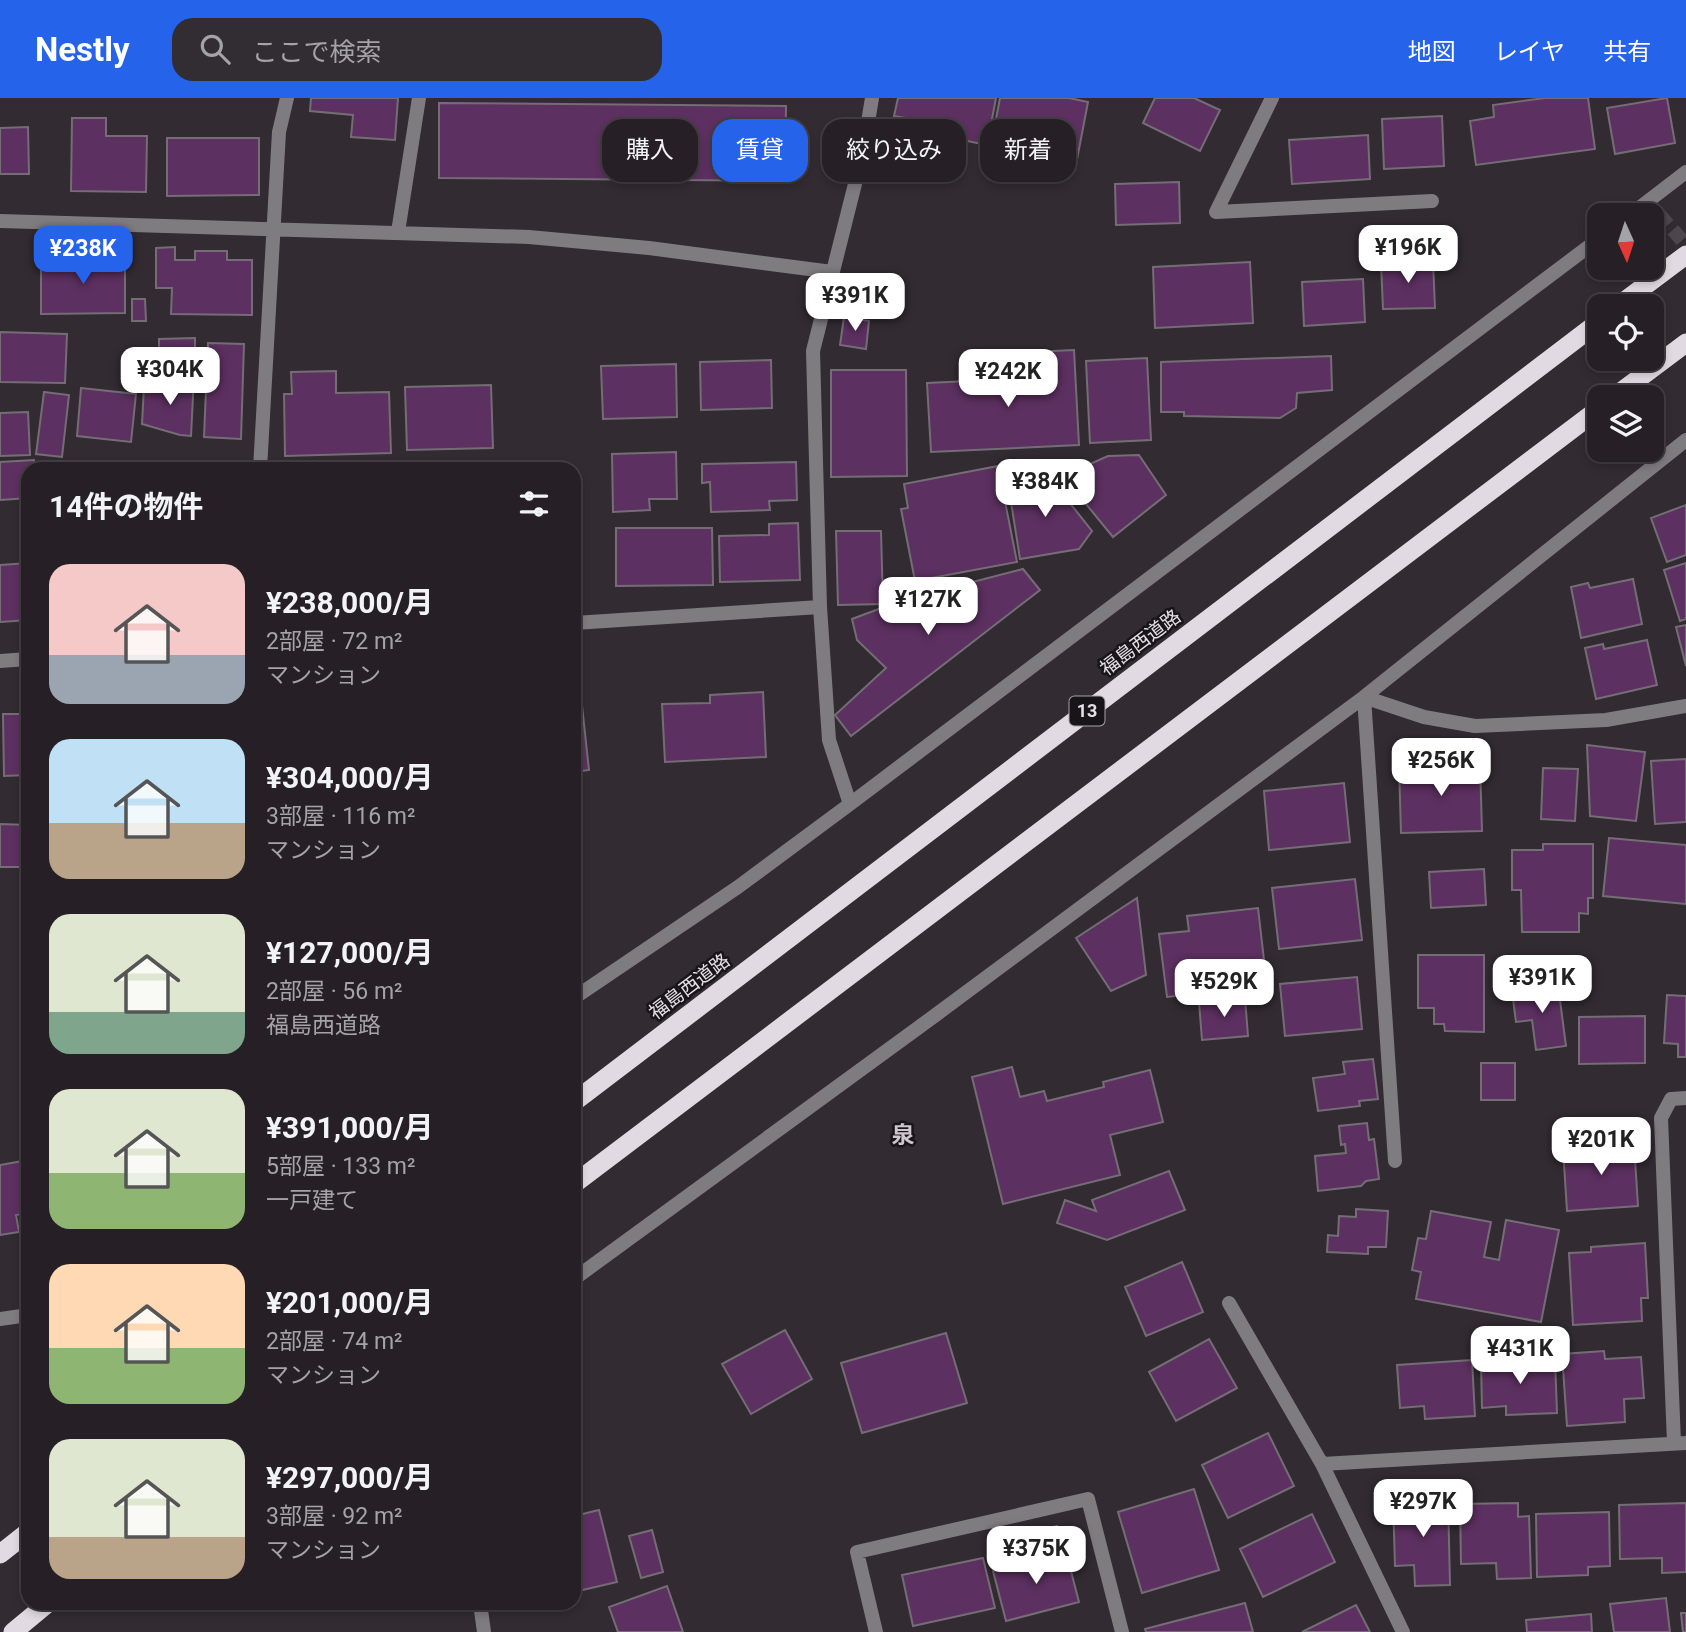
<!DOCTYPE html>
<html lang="ja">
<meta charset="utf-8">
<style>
:root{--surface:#262026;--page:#322d32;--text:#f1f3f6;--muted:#a4a3a7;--line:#423e43;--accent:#2563eb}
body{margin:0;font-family:Roboto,"Noto Sans JP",sans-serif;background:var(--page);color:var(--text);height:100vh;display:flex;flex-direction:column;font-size:26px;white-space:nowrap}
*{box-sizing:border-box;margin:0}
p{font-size:23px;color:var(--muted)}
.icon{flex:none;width:38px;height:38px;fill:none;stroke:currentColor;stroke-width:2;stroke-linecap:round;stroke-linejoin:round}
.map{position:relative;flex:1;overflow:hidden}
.drawer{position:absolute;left:21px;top:364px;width:560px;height:1148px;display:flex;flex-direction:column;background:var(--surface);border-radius:21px;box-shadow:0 4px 10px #0003,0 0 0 2px var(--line)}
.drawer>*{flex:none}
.banner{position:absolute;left:602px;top:21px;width:665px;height:63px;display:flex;gap:14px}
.needle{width:46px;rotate:177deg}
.buttons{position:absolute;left:1587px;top:105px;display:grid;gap:14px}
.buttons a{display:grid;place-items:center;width:77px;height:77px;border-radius:14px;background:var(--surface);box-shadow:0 4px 10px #0003,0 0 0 2px var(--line);font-size:35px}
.price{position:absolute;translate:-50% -60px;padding:0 16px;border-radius:14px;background:#fff;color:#222;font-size:23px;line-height:46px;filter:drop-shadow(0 2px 4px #0008)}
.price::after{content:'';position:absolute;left:50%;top:42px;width:21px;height:16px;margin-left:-10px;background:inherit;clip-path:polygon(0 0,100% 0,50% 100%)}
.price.selected{background:var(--accent);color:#fff}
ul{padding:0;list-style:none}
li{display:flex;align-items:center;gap:21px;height:175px;padding:0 28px}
li span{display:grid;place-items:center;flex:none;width:196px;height:140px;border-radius:21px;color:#555}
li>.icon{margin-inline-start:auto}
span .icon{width:84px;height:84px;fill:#fffc;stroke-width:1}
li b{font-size:30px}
h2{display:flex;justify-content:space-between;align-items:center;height:84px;padding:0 28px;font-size:30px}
.chip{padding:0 24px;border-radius:21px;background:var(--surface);box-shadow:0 4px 10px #0003,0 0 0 2px var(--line);font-size:24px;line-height:63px}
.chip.selected{background:var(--accent);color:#fff}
header{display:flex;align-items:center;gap:42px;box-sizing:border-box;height:98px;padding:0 35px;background:var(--accent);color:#fff}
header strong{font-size:33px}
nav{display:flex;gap:38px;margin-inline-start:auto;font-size:24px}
.search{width:490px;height:63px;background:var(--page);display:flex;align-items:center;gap:18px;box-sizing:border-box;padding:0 24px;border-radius:21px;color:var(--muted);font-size:26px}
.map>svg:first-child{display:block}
</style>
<header>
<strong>Nestly</strong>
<div class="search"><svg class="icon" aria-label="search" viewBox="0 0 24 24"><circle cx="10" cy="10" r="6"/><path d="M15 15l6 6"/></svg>ここで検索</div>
<nav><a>地図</a><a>レイヤ</a><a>共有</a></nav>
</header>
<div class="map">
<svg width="1686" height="1534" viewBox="0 0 1686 1534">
<rect width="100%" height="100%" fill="#322b32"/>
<path fill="#5c3060" stroke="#746d75" stroke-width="2" d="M 311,0 L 398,0 L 395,42 L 351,39 L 353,17 L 310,13 Z
M 898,0 L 996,0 L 987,47 L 938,37 L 941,26 L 894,18 Z
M 1000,0 L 1069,0 L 1088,4 L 1075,72 L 1005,59 L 1007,50 L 991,47 Z
M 1155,0 L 1194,0 L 1220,12 L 1200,53 L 1143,25 Z
M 1545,0 L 1588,0 L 1595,51 L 1476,67 L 1470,23 L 1494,19 L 1493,7 Z
M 1667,0 L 1675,45 L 1615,56 L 1607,10 Z
M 439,5 L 786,8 L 785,83 L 439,80 Z
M 1442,18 L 1444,68 L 1384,71 L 1382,21 Z
M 72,20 L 106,20 L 106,38 L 147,38 L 146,94 L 71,93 Z
M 28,29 L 29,76 L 0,76 L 0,30 Z
M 1368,37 L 1370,81 L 1292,86 L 1289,42 Z
M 167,40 L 259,40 L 259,97 L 167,98 Z
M 1179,84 L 1180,125 L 1116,127 L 1115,86 Z
M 175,149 L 175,162 L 195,162 L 195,153 L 227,153 L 227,162 L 252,162 L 252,217 L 171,216 L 172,190 L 156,190 L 156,150 Z
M 125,161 L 125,215 L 41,216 L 41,162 Z
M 1433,163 L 1435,210 L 1383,211 L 1381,165 Z
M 1250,164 L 1253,225 L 1155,230 L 1153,169 Z
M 1363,181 L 1365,224 L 1304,228 L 1302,184 Z
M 132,201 L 145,201 L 146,223 L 132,223 Z
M 844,219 L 869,223 L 866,251 L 840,247 Z
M 0,234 L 67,236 L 65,285 L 0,284 Z
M 195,240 L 195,265 L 159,265 L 159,241 Z
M 208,245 L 244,246 L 241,341 L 204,339 Z
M 1074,252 L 1079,347 L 931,354 L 927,285 L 1033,280 L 1031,254 Z
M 1331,258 L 1332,292 L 1297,295 L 1296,310 L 1280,320 L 1184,318 L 1184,314 L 1161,314 L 1161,264 Z
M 1147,260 L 1151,342 L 1090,345 L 1086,263 Z
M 771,262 L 772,310 L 701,312 L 700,264 Z
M 676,266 L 677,319 L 603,321 L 601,268 Z
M 831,272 L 906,272 L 907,378 L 831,379 Z
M 336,273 L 336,295 L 389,294 L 391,355 L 285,358 L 284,296 L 292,296 L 291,274 Z
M 176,277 L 194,278 L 191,338 L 180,337 L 142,326 L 144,288 L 175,290 Z
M 491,287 L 493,350 L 407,352 L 405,289 Z
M 81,290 L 136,296 L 131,344 L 77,338 Z
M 44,294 L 69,297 L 62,359 L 36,356 Z
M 28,314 L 30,357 L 0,358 L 0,315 Z
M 676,354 L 677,401 L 649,401 L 650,412 L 613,414 L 612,356 Z
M 1139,357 L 1166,397 L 1113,439 L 1063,378 L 1108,358 Z
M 34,362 L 35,371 L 28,371 L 28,400 L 0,402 L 0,364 Z
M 796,364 L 797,402 L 769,403 L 770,412 L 711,414 L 710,384 L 702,385 L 702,366 Z
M 998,368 L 1017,464 L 915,483 L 901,411 L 908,410 L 904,386 Z
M 1050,380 L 1092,433 L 1079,451 L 1020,461 L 1008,385 Z
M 1686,407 L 1686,457 L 1667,464 L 1651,420 Z
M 798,425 L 800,482 L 720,484 L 719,438 L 769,437 L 769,426 Z
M 616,430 L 712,430 L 713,487 L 616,488 Z
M 836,433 L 881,433 L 883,506 L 838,507 Z
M 28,465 L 28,522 L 0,524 L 0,467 Z
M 1686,465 L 1686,521 L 1680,523 L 1664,472 Z
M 1023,471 L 1040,492 L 851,638 L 835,617 L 886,570 L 857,542 L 852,521 L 903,502 Z
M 1633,481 L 1642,526 L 1581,540 L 1571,489 L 1588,485 L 1590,490 Z
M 1686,527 L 1686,568 L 1676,529 Z
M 1647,542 L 1657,587 L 1596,601 L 1585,550 L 1603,546 L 1604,551 Z
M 574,589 L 580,589 L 589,672 L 574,674 Z
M 763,594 L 766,659 L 665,664 L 662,606 L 710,605 L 710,597 Z
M 3,616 L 28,616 L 28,677 L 4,678 Z
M 1587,647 L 1645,654 L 1636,723 L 1590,718 Z
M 1686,661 L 1686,724 L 1655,726 L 1651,663 Z
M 1480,665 L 1482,733 L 1401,735 L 1399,668 Z
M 1543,670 L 1578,671 L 1575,723 L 1541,721 Z
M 1344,685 L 1350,744 L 1269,752 L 1264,693 Z
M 0,726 L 28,727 L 28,769 L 0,769 Z
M 1609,740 L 1686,747 L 1686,806 L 1603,798 Z
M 1543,746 L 1593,746 L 1593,800 L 1588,800 L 1588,816 L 1579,815 L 1579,834 L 1522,834 L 1521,792 L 1512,792 L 1512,752 L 1543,752 Z
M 1484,771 L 1486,807 L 1431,810 L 1429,774 Z
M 1355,781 L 1362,842 L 1279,851 L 1272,790 Z
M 1137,800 L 1146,877 L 1111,893 L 1076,840 Z
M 1258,810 L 1267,888 L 1167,899 L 1159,836 L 1189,833 L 1187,818 Z
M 1418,857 L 1484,857 L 1484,934 L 1445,933 L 1444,926 L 1434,926 L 1434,910 L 1418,910 Z
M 1357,879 L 1362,931 L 1285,938 L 1280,886 Z
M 1558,887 L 1566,948 L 1536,952 L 1532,922 L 1516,924 L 1512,893 Z
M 1667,897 L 1686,898 L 1686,959 L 1678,959 L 1678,946 L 1664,945 Z
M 1245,900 L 1248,938 L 1202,942 L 1199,904 Z
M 1645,918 L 1645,965 L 1579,966 L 1579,919 Z
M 1373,961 L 1378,1001 L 1359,1003 L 1360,1008 L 1318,1013 L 1313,980 L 1345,976 L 1343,964 Z
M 1481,965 L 1515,965 L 1515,1002 L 1481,1002 Z
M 1012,969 L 1020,999 L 1044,993 L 1047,1003 L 1104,989 L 1103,984 L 1150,972 L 1163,1024 L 1110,1037 L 1120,1077 L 1003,1106 L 972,979 Z
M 1367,1025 L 1369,1042 L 1374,1041 L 1379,1081 L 1366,1083 L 1361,1088 L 1318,1093 L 1315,1058 L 1346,1055 L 1345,1046 L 1341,1047 L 1339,1028 Z
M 1634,1045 L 1638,1108 L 1567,1113 L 1563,1050 Z
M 28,1062 L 28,1115 L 16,1117 L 19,1134 L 0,1137 L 0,1067 Z
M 1169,1073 L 1185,1112 L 1107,1142 L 1057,1125 L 1065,1102 L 1096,1113 L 1092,1102 Z
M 1356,1111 L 1388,1113 L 1386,1149 L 1368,1149 L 1368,1156 L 1327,1154 L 1328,1137 L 1338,1138 L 1339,1118 L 1356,1119 Z
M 1431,1113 L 1491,1124 L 1484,1159 L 1499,1162 L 1506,1122 L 1559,1132 L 1541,1224 L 1416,1201 L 1421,1174 L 1412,1172 L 1418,1140 L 1426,1141 Z
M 1645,1145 L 1648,1200 L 1641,1200 L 1642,1223 L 1573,1227 L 1569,1155 L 1591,1154 L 1591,1149 Z
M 1182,1164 L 1203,1214 L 1146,1238 L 1125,1189 Z
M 785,1232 L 812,1281 L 751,1316 L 722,1266 Z
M 946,1235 L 967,1305 L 862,1335 L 841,1265 Z
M 1209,1241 L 1237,1290 L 1176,1323 L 1149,1274 Z
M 1604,1253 L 1605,1261 L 1641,1259 L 1644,1300 L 1624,1301 L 1625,1324 L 1567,1328 L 1562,1256 Z
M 1555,1261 L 1557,1315 L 1506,1317 L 1506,1308 L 1482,1310 L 1481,1264 Z
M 1472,1262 L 1475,1318 L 1425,1321 L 1424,1308 L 1400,1310 L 1397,1267 Z
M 1268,1335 L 1294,1388 L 1228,1420 L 1202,1367 Z
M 1194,1391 L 1219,1472 L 1142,1495 L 1118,1414 Z
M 1448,1400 L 1450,1487 L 1415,1488 L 1414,1467 L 1395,1468 L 1393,1402 Z
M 1518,1405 L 1518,1419 L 1529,1418 L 1531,1480 L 1497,1481 L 1496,1465 L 1461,1466 L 1460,1406 Z
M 1686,1405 L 1686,1474 L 1662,1475 L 1662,1460 L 1620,1461 L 1619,1407 Z
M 599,1412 L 617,1484 L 574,1494 L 574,1418 Z
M 1609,1414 L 1610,1468 L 1588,1469 L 1588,1477 L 1537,1479 L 1536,1416 Z
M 1312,1416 L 1335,1464 L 1263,1499 L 1240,1451 Z
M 1057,1428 L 1061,1448 L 1038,1453 L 1032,1434 Z
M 652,1432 L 663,1474 L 641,1480 L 629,1438 Z
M 1066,1454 L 1079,1504 L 1006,1523 L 993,1473 Z
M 983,1460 L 995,1510 L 913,1528 L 902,1477 Z
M 667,1488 L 683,1534 L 618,1534 L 609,1509 Z
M 1666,1500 L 1670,1534 L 1614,1534 L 1610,1506 Z
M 1245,1505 L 1253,1534 L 1146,1534 L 1145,1531 Z
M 1356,1507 L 1370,1534 L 1302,1534 Z
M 1681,1515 L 1686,1515 L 1686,1534 L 1683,1534 Z
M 1591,1516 L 1592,1534 L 1527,1534 L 1526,1522 Z"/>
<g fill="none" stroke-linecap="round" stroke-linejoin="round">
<path stroke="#4d464d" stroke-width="14" stroke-dasharray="14 7" stroke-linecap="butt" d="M 1659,116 L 1686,147"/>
<path stroke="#7f7c7f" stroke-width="14" d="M 1272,0 L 1216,114 L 1432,103
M 1630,117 L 1686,74
M 0,123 L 529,139 L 649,150 L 832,174
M 398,134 L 419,0
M 260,371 L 279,34 L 287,0
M 574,525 L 820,509
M 0,563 L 28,561
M 1364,599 L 1395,1063
M 1364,599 L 1424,619 L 1475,628 L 1606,622 L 1686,608
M 850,706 L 829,642 L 820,509 L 813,253 L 863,54 L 872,0
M 574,900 L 738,789 L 850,706 L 1600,140
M 574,1181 L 937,916 L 1364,599 L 1686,342
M 1229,1205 L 1322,1366 L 1403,1534
M 0,1221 L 28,1217
M 1674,1345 L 1661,1020 L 1671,1001 L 1686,1000
M 1322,1366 L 1686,1345
M 480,1505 L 484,1534
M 876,1534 L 857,1454 L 1088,1401 L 1122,1534"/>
<path stroke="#e2dae2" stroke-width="19" d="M 1618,208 L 1686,157
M 1614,299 L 1686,245
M 574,1004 L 1600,223
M 574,1086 L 1600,310
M 0,1456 L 28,1434
M 13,1534 L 48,1505"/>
</g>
<g text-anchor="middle" stroke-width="5" stroke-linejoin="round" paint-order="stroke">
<rect fill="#181518" stroke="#a7a3a8" stroke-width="2" x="1069.5" y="598.5" width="35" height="29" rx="5"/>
<g font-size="18" font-weight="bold" fill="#e4e0e5">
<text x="1087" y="619">13</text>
</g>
<g font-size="19" fill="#e4e0e5" stroke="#181518">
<text transform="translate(1140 544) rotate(-37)" y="7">福島西道路</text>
<text transform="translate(689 888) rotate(-37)" y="7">福島西道路</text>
</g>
<g font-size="23" font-weight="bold" fill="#cec5ce" stroke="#181518">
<text x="903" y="1045">泉</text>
</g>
</g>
</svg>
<div class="buttons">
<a><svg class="needle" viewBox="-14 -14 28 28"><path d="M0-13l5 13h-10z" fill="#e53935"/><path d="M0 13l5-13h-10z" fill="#a4a3a7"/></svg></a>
<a><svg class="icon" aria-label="locate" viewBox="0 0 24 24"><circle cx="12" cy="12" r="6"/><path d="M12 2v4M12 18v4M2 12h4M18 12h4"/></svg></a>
<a><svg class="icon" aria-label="layers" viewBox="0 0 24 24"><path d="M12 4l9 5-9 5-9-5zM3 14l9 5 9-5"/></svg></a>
</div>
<b class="price" style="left:1408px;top:187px">¥196K</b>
<b class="price selected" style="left:83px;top:188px">¥238K</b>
<b class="price" style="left:855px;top:235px">¥391K</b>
<b class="price" style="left:170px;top:309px">¥304K</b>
<b class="price" style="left:1008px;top:311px">¥242K</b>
<b class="price" style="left:1045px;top:421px">¥384K</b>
<b class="price" style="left:928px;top:539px">¥127K</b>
<b class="price" style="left:1441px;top:700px">¥256K</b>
<b class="price" style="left:1542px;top:917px">¥391K</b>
<b class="price" style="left:1224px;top:921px">¥529K</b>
<b class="price" style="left:1601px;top:1079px">¥201K</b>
<b class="price" style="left:1520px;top:1288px">¥431K</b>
<b class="price" style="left:1423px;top:1441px">¥297K</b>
<b class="price" style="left:1036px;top:1488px">¥375K</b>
<div class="banner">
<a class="chip">購入</a>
<a class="chip selected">賃貸</a>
<a class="chip">絞り込み</a>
<a class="chip">新着</a>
</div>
<section class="drawer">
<h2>14件の物件<svg class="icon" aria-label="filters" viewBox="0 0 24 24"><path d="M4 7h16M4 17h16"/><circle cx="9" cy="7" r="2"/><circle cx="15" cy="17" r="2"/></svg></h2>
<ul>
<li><span style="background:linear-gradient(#f6c9c9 65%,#9aa5b1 0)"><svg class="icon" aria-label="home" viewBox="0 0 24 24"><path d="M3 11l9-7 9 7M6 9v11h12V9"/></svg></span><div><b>¥238,000/月</b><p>2部屋 · 72 m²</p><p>マンション</p></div></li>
<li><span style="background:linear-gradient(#bfe0f5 60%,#b9a48a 0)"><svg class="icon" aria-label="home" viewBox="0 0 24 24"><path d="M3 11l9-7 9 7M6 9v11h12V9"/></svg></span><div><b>¥304,000/月</b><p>3部屋 · 116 m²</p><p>マンション</p></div></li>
<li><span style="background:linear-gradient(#dfe7d0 70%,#7fa58c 0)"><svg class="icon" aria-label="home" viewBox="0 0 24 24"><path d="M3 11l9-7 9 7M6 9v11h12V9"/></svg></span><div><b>¥127,000/月</b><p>2部屋 · 56 m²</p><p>福島西道路</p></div></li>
<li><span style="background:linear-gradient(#dfe7d0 60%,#8fb573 0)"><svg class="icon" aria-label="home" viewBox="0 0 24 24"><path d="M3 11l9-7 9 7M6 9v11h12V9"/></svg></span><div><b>¥391,000/月</b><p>5部屋 · 133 m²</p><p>一戸建て</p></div></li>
<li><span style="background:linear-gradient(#ffd9b3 60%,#8fb573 0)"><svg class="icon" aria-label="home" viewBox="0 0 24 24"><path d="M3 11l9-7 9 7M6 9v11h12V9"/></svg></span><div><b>¥201,000/月</b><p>2部屋 · 74 m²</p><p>マンション</p></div></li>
<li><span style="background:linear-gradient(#dfe7d0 70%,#b9a48a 0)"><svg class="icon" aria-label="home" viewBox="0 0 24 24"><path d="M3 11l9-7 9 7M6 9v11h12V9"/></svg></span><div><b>¥297,000/月</b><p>3部屋 · 92 m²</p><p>マンション</p></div></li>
</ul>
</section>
</div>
